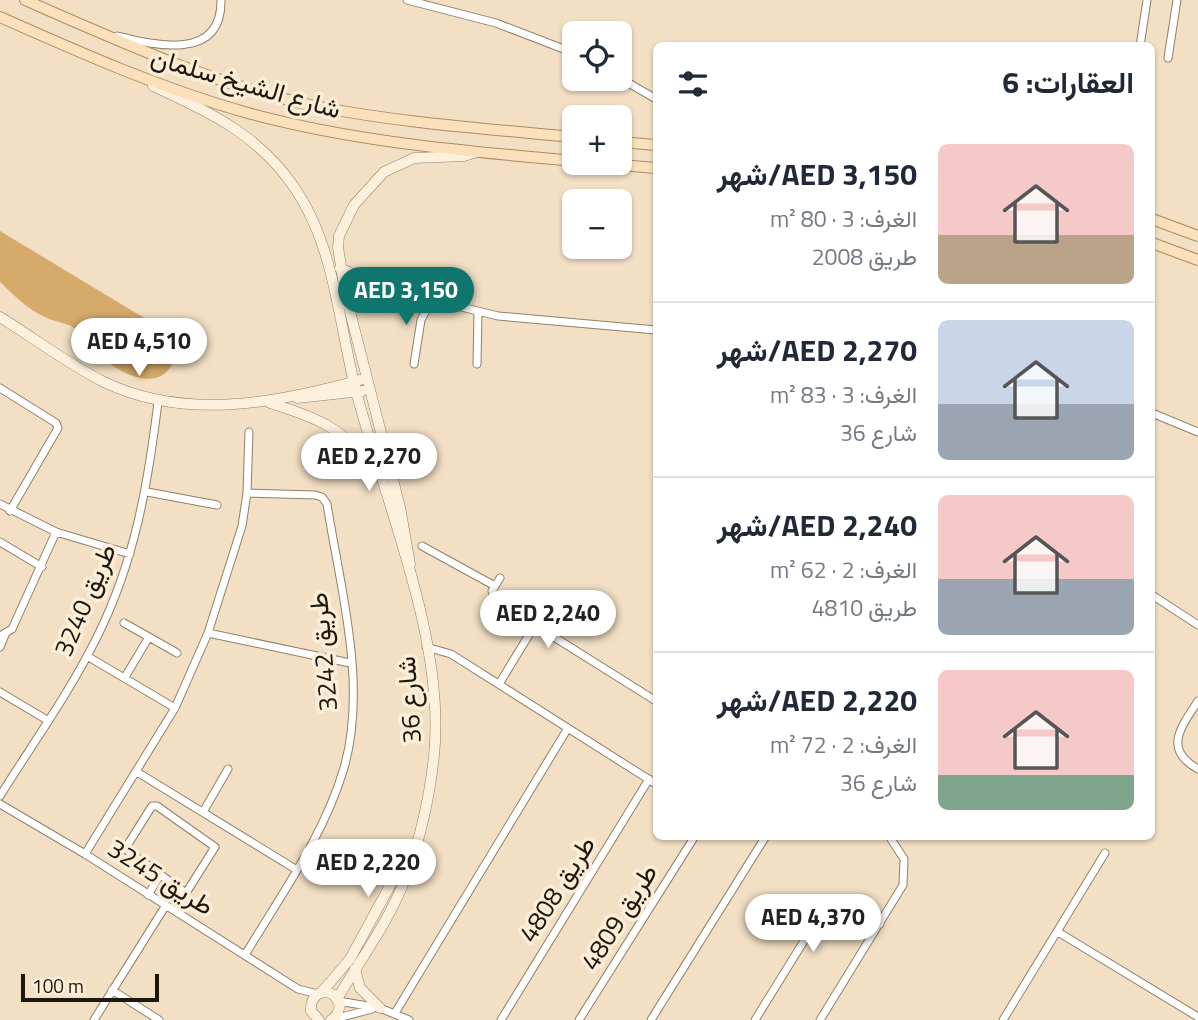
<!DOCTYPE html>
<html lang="ar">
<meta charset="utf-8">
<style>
:root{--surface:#fff;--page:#f6f6f7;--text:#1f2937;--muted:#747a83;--line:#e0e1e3;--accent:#0f766e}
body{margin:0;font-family:"Titillium Web",Vazirmatn,sans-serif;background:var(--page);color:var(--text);direction:rtl;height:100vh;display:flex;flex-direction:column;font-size:26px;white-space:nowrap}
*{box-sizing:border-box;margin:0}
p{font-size:23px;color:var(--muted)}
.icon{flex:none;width:38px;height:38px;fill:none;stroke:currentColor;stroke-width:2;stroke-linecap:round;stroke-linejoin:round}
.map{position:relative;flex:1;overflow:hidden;direction:ltr}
.details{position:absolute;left:653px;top:42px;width:502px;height:798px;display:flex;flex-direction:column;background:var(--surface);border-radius:10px;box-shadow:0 2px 5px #0004;direction:rtl}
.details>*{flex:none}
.buttons{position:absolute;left:562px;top:21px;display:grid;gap:14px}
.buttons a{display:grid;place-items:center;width:70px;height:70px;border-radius:10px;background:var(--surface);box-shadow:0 2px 5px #0004;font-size:35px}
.scale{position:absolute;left:21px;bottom:18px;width:138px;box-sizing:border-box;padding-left:7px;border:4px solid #1e170d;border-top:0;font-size:19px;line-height:24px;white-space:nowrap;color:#1e170d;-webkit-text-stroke:5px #fcedd7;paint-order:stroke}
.price{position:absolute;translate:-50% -60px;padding:0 16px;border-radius:24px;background:#fff;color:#222;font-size:23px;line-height:46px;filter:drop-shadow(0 2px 4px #0008)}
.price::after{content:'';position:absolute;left:50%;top:42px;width:21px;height:16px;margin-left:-10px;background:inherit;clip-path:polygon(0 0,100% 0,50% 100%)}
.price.active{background:var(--accent);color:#fff}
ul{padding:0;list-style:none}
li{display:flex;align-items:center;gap:21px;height:175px;padding:0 21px}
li+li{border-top:2px solid var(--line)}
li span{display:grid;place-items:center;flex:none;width:196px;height:140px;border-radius:10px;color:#555}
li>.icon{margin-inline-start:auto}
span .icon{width:84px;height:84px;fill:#fffc;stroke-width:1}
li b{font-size:30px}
h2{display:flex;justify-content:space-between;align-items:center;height:84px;padding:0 21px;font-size:30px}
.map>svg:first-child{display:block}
</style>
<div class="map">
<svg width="1198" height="1020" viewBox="0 0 1198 1020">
<rect width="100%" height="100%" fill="#f2dfc4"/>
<path fill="#d5aa6b" d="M 0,231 L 164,330 C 173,340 178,351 172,364 C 158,393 119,373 103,358 C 93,349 87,337 77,330 C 69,323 56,322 47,318 C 28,310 15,296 0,282 Z"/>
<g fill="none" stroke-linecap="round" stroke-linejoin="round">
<defs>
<path id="street" d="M 407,0 L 496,23 L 574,53
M 117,36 C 154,45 222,62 221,0
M 1140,46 L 1147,0
M 1168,58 L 1177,0
M 620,78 L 656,99
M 343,292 L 380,287 L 498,316 L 656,330
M 345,305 L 379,298 L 417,300
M 414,364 L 421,320 L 431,301
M 477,364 L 478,312
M 0,388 L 56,423 L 58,428 L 10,511
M 1152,413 L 1198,432
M 147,492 L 217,505
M 0,504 L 56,532 L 130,554
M 0,542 L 42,567
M 422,546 L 495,586
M 500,578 L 492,591 L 495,600 L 656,701
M 1152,595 L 1198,625
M 124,623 L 149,637
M 208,633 L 350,663
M 0,636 L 12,629 L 56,532
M 0,647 L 5,635
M 426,647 L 451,654 L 656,784
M 87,656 L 175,708
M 125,677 L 149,637 L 177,653
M 499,684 L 535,625
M 0,692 L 47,720
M 1198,701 C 1182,726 1162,749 1198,769
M 137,772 L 297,870
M 0,796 C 33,743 70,692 97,637 C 135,561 148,484 158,402
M 0,804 L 85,854 L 298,989 L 318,994
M 152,806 L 157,806 L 215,847 L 186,893 L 125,849 Z
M 203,812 L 228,769
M 85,854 L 175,708 L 208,633 L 242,526 L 247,493 L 249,432
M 148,895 L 160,875
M 1058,932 L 1198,1017
M 245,955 C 281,895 324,836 344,768 C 368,684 340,587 327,504 L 322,497 L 315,495 L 247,493
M 112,990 L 159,1020
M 338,1001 L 380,1008 L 409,1020
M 395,1013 L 568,728
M 334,1019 L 372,1009
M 94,1020 L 166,905
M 501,1020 L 649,779
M 579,1020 L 695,836
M 651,1020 L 766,836
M 755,1020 L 825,907 C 845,898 862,914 880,924
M 820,1020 L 903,885 L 904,859 L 889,836
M 1003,1020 L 1105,853"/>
<path id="secondary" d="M 153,86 C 210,112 261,136 296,190 C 335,248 339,325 356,391 C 385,503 446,640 434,756 C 429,803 416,861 394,904 C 378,937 356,967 337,999
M 340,268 L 380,287
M 0,317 C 34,338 68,364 104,382 C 185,421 277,403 360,380
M 297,398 L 362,391
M 270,403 C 318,418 344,428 375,470
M 410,564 L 400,507 L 345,292 L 338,247 L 339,236 L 354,205 L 384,172 L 414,158 L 464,156 L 477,152
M 355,969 L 360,988 L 380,1008
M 321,993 L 350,959 L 405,858
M 319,1020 L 311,1011 C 310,996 321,988 334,995 L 340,1005 L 337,1015 L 331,1020"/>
<path id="primary" d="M 25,0 C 119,41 214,85 315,106 C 400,123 488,129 574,137
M 0,17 C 81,53 162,89 248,113 C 354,142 464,151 574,161
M 620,142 L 656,145
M 596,163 L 656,168
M 1152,219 L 1198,236
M 1152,243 L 1198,260"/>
</defs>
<use href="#street" stroke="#918067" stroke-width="9"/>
<use href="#secondary" stroke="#918067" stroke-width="11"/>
<use href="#primary" stroke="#ab8d61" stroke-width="12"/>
<use href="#street" stroke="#fff" stroke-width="7"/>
<use href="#secondary" stroke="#fdf0dd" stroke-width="10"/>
<use href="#primary" stroke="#fae1bb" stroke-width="10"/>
</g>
<g text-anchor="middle" stroke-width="7" stroke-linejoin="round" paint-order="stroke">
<g font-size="26" fill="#1e170d" stroke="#fcedd7">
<text transform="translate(246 83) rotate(16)" y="9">شارع الشيخ سلمان</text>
<text transform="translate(85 600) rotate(-67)" y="9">طريق 3240</text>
<text transform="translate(323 652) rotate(-95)" y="9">طريق 3242</text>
<text transform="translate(409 700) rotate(-94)" y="9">شارع 36</text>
<text transform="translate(161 877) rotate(32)" y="9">طريق 3245</text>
<text transform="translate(557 889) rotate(-58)" y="9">طريق 4808</text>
<text transform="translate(619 917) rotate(-58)" y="9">طريق 4809</text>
</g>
</g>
</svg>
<div class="buttons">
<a><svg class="icon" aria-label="locate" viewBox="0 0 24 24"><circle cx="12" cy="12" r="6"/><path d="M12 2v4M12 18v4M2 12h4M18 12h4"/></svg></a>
<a>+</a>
<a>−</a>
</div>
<div class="scale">100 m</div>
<b class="price active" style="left:406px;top:327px">AED 3,150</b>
<b class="price" style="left:139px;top:378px">AED 4,510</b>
<b class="price" style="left:369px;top:493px">AED 2,270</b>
<b class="price" style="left:548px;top:650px">AED 2,240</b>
<b class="price" style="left:368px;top:899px">AED 2,220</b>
<b class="price" style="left:813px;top:954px">AED 4,370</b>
<section class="details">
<h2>العقارات: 6<svg class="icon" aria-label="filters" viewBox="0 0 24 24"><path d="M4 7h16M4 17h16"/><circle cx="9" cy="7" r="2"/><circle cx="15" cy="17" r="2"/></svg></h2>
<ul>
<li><span style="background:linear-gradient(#f6c9c9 65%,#b9a48a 0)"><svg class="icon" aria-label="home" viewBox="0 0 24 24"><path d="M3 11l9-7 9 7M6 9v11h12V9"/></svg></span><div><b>AED 3,150/شهر</b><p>الغرف: 3 · 80 m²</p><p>طريق 2008</p></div></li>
<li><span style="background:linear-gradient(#c9d6e8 60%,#9aa5b1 0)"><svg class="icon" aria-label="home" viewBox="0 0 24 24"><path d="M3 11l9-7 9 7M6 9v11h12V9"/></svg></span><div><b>AED 2,270/شهر</b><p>الغرف: 3 · 83 m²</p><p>شارع 36</p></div></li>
<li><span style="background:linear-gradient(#f6c9c9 60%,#9aa5b1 0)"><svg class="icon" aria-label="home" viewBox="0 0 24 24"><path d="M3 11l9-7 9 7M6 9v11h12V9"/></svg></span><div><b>AED 2,240/شهر</b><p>الغرف: 2 · 62 m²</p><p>طريق 4810</p></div></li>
<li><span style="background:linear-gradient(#f6c9c9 75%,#7fa58c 0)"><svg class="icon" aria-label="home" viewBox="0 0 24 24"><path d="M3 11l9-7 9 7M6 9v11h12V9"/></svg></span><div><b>AED 2,220/شهر</b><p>الغرف: 2 · 72 m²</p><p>شارع 36</p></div></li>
</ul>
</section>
</div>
